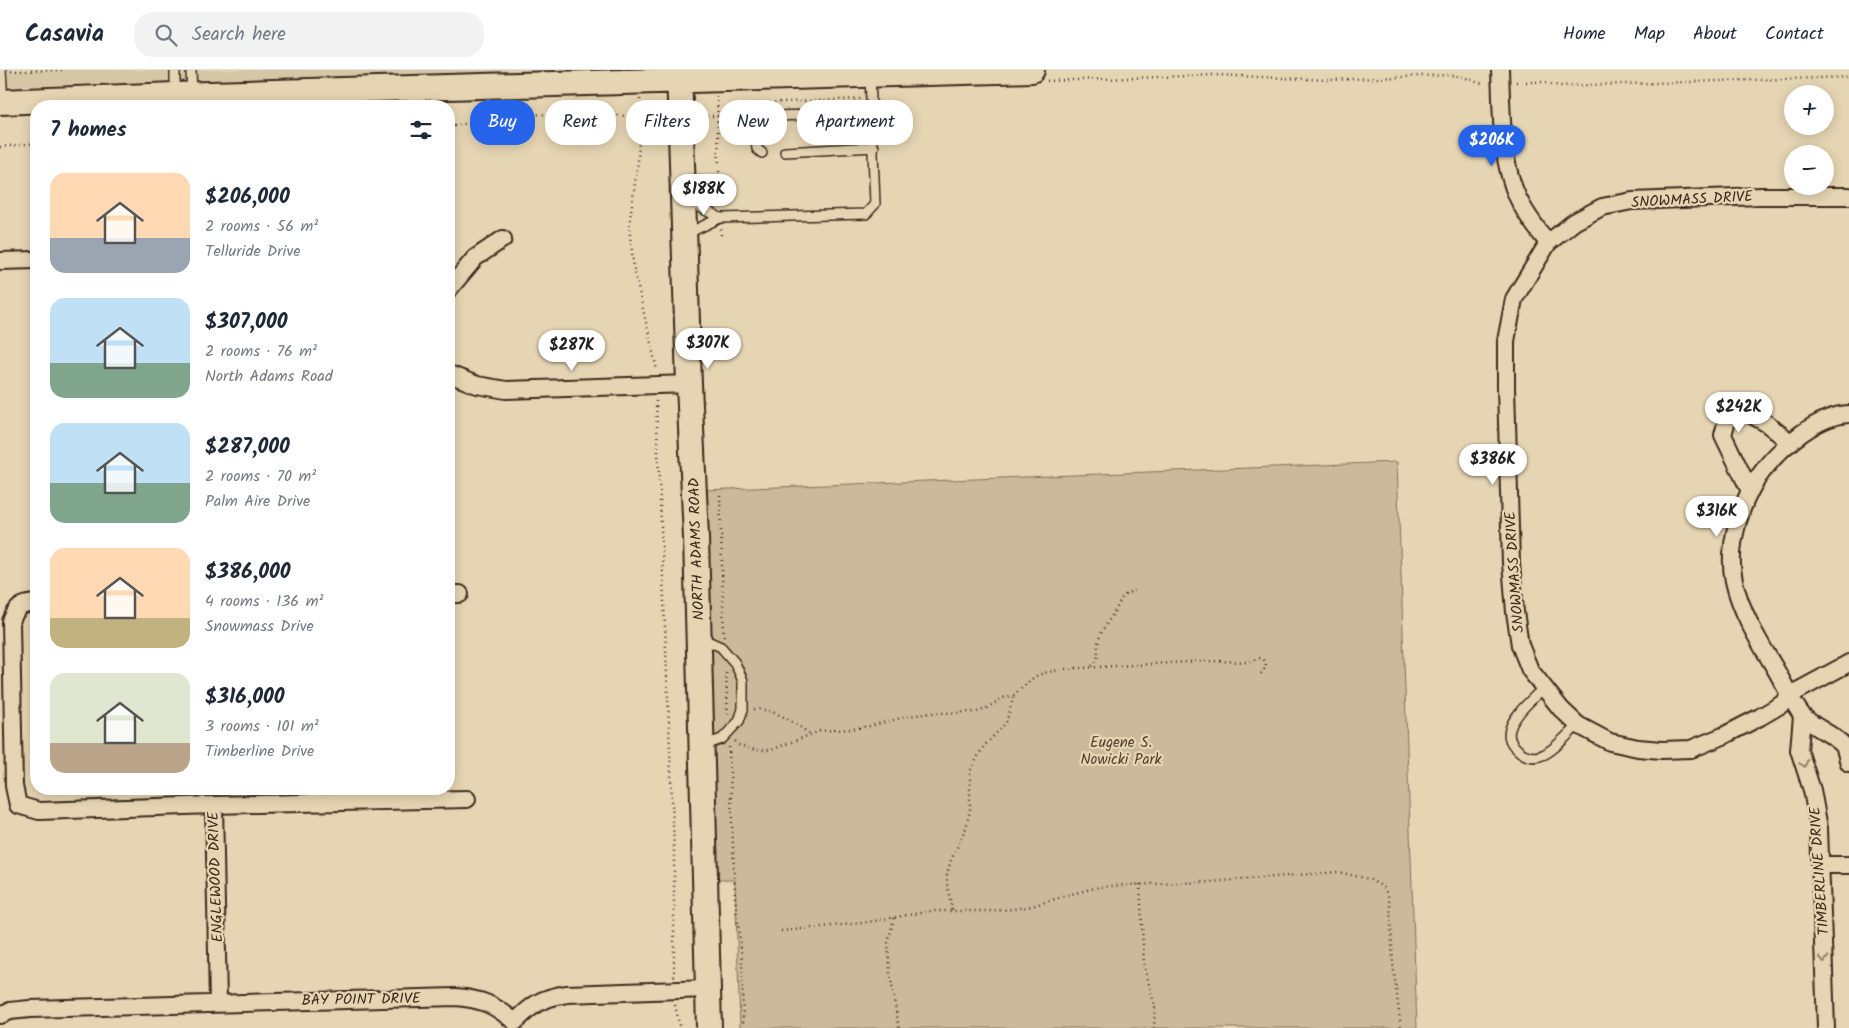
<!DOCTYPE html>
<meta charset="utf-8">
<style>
:root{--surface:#fff;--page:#f2f2f3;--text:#1f2937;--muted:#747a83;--line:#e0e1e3;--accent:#2563eb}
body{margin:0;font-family:Kalam,sans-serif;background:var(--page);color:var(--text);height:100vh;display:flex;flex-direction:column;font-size:19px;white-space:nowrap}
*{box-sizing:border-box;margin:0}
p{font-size:16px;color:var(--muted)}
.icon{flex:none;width:28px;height:28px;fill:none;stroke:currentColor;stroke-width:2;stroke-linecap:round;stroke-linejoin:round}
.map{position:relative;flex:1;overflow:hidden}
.sheet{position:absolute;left:30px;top:30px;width:425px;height:695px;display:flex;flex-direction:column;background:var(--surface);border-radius:20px;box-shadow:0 2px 12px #0003}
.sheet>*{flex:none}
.banner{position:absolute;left:470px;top:30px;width:475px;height:45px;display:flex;gap:10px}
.fabs{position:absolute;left:1784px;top:15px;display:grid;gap:10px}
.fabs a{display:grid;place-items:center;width:50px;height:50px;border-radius:50%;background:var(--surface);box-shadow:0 2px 12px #0003;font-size:25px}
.price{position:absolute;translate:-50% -42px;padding:0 11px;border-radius:18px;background:#fff;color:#222;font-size:16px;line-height:32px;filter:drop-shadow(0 1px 2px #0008)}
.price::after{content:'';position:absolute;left:50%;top:30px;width:15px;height:11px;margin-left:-8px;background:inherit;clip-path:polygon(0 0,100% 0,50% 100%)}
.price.current{background:var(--accent);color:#fff}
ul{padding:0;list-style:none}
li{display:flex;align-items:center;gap:15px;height:125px;padding:0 20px}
li span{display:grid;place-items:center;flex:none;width:140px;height:100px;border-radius:15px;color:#555}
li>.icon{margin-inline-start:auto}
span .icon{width:60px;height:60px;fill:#fffc;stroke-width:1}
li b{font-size:21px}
h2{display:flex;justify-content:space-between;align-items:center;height:60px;padding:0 20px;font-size:21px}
.pill{padding:0 18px;border-radius:20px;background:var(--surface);box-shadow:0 2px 12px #0003;font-size:18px;line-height:45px}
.pill.current{background:var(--accent);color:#fff}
header{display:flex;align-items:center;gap:30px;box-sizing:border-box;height:70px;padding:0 25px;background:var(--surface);border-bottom:1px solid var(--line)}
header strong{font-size:24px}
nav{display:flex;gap:28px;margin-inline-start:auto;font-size:18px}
.search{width:350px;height:45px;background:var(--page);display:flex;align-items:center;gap:12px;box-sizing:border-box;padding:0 18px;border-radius:20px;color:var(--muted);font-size:19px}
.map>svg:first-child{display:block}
</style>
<header>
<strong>Casavia</strong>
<div class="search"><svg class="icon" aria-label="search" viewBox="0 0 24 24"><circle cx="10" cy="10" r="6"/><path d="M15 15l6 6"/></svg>Search here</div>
<nav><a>Home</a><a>Map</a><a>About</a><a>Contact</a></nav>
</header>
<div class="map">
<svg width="1849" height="958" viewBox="0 0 1849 958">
<rect width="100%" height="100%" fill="#e6d5b2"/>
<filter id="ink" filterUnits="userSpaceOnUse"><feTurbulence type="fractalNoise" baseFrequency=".02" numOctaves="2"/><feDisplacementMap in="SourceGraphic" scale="10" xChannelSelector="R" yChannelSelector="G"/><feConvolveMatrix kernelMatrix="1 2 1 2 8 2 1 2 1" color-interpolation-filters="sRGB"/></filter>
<g filter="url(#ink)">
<path fill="#d7c6a5" d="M 0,0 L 596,0 L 0,17 Z"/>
<path fill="#cab99a" stroke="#82725c" d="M 1397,392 L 1417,958 L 740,958 L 735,810 L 715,810 L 703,420 Z"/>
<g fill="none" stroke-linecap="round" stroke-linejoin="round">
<defs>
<path id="lane" d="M 1,0 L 3,32
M 175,0 L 175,25
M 191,0 L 192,24
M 785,82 L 874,77
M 762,83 L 757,79 L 755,64 L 759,52 L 774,46 L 872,43
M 685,129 L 720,148
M 686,164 L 720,148 L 866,144 L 875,134 L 870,5
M 701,568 L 721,577 L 735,593 L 743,611 L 743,639 L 739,651 L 722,669 L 702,676
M 1544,617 C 1533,629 1515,643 1510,659 C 1508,666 1510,672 1515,677 C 1539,703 1560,671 1578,655"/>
<path id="street" d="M 1500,0 C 1502,42 1500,90 1518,128 C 1526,145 1537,159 1548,173
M 1849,126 L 1761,126 L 1632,131 L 1602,137 L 1574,152 L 1548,173 L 1514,229 L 1506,271 L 1506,317 L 1511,493 L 1515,542 L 1520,575 L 1530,600 L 1561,639 L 1578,655 L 1610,672 L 1638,678 L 1662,680 L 1691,679 L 1723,666 L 1760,647 L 1782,634 L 1790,625 L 1849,593
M 0,191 L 36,190
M 449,219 L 475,188 L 503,169
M 449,304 L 477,315 L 506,320 L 689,314
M 1849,344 C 1819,345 1783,375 1765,398 C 1742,426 1726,475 1734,511 C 1741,543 1760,573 1776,600 C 1783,612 1795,638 1803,646 C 1814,658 1832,663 1843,675 C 1846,679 1847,688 1849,693
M 1750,421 L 1723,365 L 1728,346 L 1745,341 L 1766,353 L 1791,373
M 449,524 L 460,524
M 36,533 C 21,534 17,537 11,551 L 14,716 L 18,735 L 39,741 L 214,735 L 218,933
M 1802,646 L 1799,680 L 1812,720 L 1819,758 L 1826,958
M 214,735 L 467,729
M 1821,795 L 1849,795
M 0,945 L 10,941 L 30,939 L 456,927 C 482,929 495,935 515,952 C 533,934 541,928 567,924 L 708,919"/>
<path id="secondary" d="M 679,0 L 689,314 L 696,468 L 709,958
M 0,32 L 175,25 L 1032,0"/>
</defs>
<use href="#lane" stroke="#3b2a1e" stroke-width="12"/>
<use href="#street" stroke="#3b2a1e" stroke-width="20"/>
<use href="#secondary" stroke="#3b2a1e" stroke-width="28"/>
<path stroke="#3b2a1e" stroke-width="2.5" stroke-dasharray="1 4" stroke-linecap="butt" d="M 11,1 L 62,0
M 1047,11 L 1215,5 L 1329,10 L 1447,5 L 1464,7 L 1479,13 L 1485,13
M 1516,12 L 1543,12 L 1559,16 L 1849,7
M 717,26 L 720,136
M 640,29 L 640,47 L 662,47
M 697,46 L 727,46 L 757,33 L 862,29
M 449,57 L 502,46 L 517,45 L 586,43 L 640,47 L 638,92 L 629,156 L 634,200 L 657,300
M 0,77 L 36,73
M 721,159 L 721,166
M 656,331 L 674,780 L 674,907
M 720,425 L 724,567
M 1092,596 C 1101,589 1096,580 1099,570 C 1101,559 1116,542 1121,529 L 1126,524 L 1135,520
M 726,603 L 728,647
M 754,639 C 775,639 793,652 810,664
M 735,671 L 739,675 L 755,680 L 771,680 L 820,661 L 851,659 L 870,656 L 909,646 L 931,643 L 977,642 L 985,639 L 1003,628 L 1014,625 L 1034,607 L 1043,603 L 1064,599 L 1205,591 L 1248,592 L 1259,588 L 1263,589 L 1266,594 L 1264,600 L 1259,606
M 729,677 L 735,827 L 742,888 L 743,958
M 1140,814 L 1144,896 L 1155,936 L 1154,958
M 952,840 L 947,814 L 947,804 L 951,790 L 966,758 L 970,740 L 970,702 L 978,686 L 985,675 L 1006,653 L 1014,625
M 894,848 L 888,873 L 890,904 L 899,958
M 781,861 L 862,853 L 931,841 L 991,841 L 1014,839 L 1032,836 L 1075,823 L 1099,817 L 1126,815 L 1208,812 L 1338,802 L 1369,809 L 1383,817 L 1388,825 L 1390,836 L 1393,894 L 1401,958
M 675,935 L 680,958"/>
<use href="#lane" stroke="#e6d5b2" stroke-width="9"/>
<use href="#street" stroke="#e6d5b2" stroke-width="16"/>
<use href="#secondary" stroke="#e6d5b2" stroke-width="24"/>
</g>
<defs><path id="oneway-chevron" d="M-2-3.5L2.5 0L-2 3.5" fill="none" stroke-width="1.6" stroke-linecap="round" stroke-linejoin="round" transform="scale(1.25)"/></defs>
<g stroke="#908068">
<use href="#oneway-chevron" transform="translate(1804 694) rotate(72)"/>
<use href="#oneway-chevron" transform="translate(1824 889) rotate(88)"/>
</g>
</g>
<g text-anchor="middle" stroke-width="4.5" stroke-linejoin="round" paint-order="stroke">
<g font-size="15" fill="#3b2a1e" stroke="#e6d5b2">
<text transform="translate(1692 129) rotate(-3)" y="5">SNOWMASS DRIVE</text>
<text transform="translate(696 479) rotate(-92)" y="5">NORTH ADAMS ROAD</text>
<text transform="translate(1514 502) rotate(-94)" y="5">SNOWMASS DRIVE</text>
<text transform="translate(1819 801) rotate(-94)" y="5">TIMBERLINE DRIVE</text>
<text transform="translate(215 807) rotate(-92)" y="5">ENGLEWOOD DRIVE</text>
<text transform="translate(361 929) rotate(-1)" y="5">BAY POINT DRIVE</text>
</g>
<g font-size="15" fill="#503f31" stroke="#e6d5b2">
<text x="1121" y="677">Eugene S.<tspan x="1121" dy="17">Nowicki Park</tspan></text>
</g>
</g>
</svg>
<div class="fabs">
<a>+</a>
<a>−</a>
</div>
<b class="price current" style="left:1492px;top:97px">$206K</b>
<b class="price" style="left:704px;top:146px">$188K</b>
<b class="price" style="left:708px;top:300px">$307K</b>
<b class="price" style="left:572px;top:302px">$287K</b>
<b class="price" style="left:1739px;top:364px">$242K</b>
<b class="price" style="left:1493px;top:416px">$386K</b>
<b class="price" style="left:1717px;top:468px">$316K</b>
<div class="banner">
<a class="pill current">Buy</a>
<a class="pill">Rent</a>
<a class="pill">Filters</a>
<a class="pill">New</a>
<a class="pill">Apartment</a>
</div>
<section class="sheet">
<h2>7 homes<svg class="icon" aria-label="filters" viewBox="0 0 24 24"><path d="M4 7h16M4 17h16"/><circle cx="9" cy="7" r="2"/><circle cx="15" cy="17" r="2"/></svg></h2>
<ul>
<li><span style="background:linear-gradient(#ffd9b3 65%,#9aa5b1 0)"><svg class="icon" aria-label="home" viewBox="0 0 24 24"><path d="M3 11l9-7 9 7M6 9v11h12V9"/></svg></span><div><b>$206,000</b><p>2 rooms · 56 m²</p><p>Telluride Drive</p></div></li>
<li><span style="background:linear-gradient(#bfe0f5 65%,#7fa58c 0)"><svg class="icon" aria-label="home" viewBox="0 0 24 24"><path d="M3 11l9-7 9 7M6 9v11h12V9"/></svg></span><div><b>$307,000</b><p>2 rooms · 76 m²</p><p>North Adams Road</p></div></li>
<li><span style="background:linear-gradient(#bfe0f5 60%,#7fa58c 0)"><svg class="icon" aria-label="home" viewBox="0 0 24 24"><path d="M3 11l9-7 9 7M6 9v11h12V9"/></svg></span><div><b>$287,000</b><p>2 rooms · 70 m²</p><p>Palm Aire Drive</p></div></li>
<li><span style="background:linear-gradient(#ffd9b3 70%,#c2b280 0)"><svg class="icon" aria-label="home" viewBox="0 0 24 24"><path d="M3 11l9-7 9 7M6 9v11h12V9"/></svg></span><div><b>$386,000</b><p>4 rooms · 136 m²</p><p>Snowmass Drive</p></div></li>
<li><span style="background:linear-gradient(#dfe7d0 70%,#b9a48a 0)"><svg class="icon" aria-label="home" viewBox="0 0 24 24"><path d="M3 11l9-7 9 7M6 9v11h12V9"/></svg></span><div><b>$316,000</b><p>3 rooms · 101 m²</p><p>Timberline Drive</p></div></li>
</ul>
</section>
</div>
